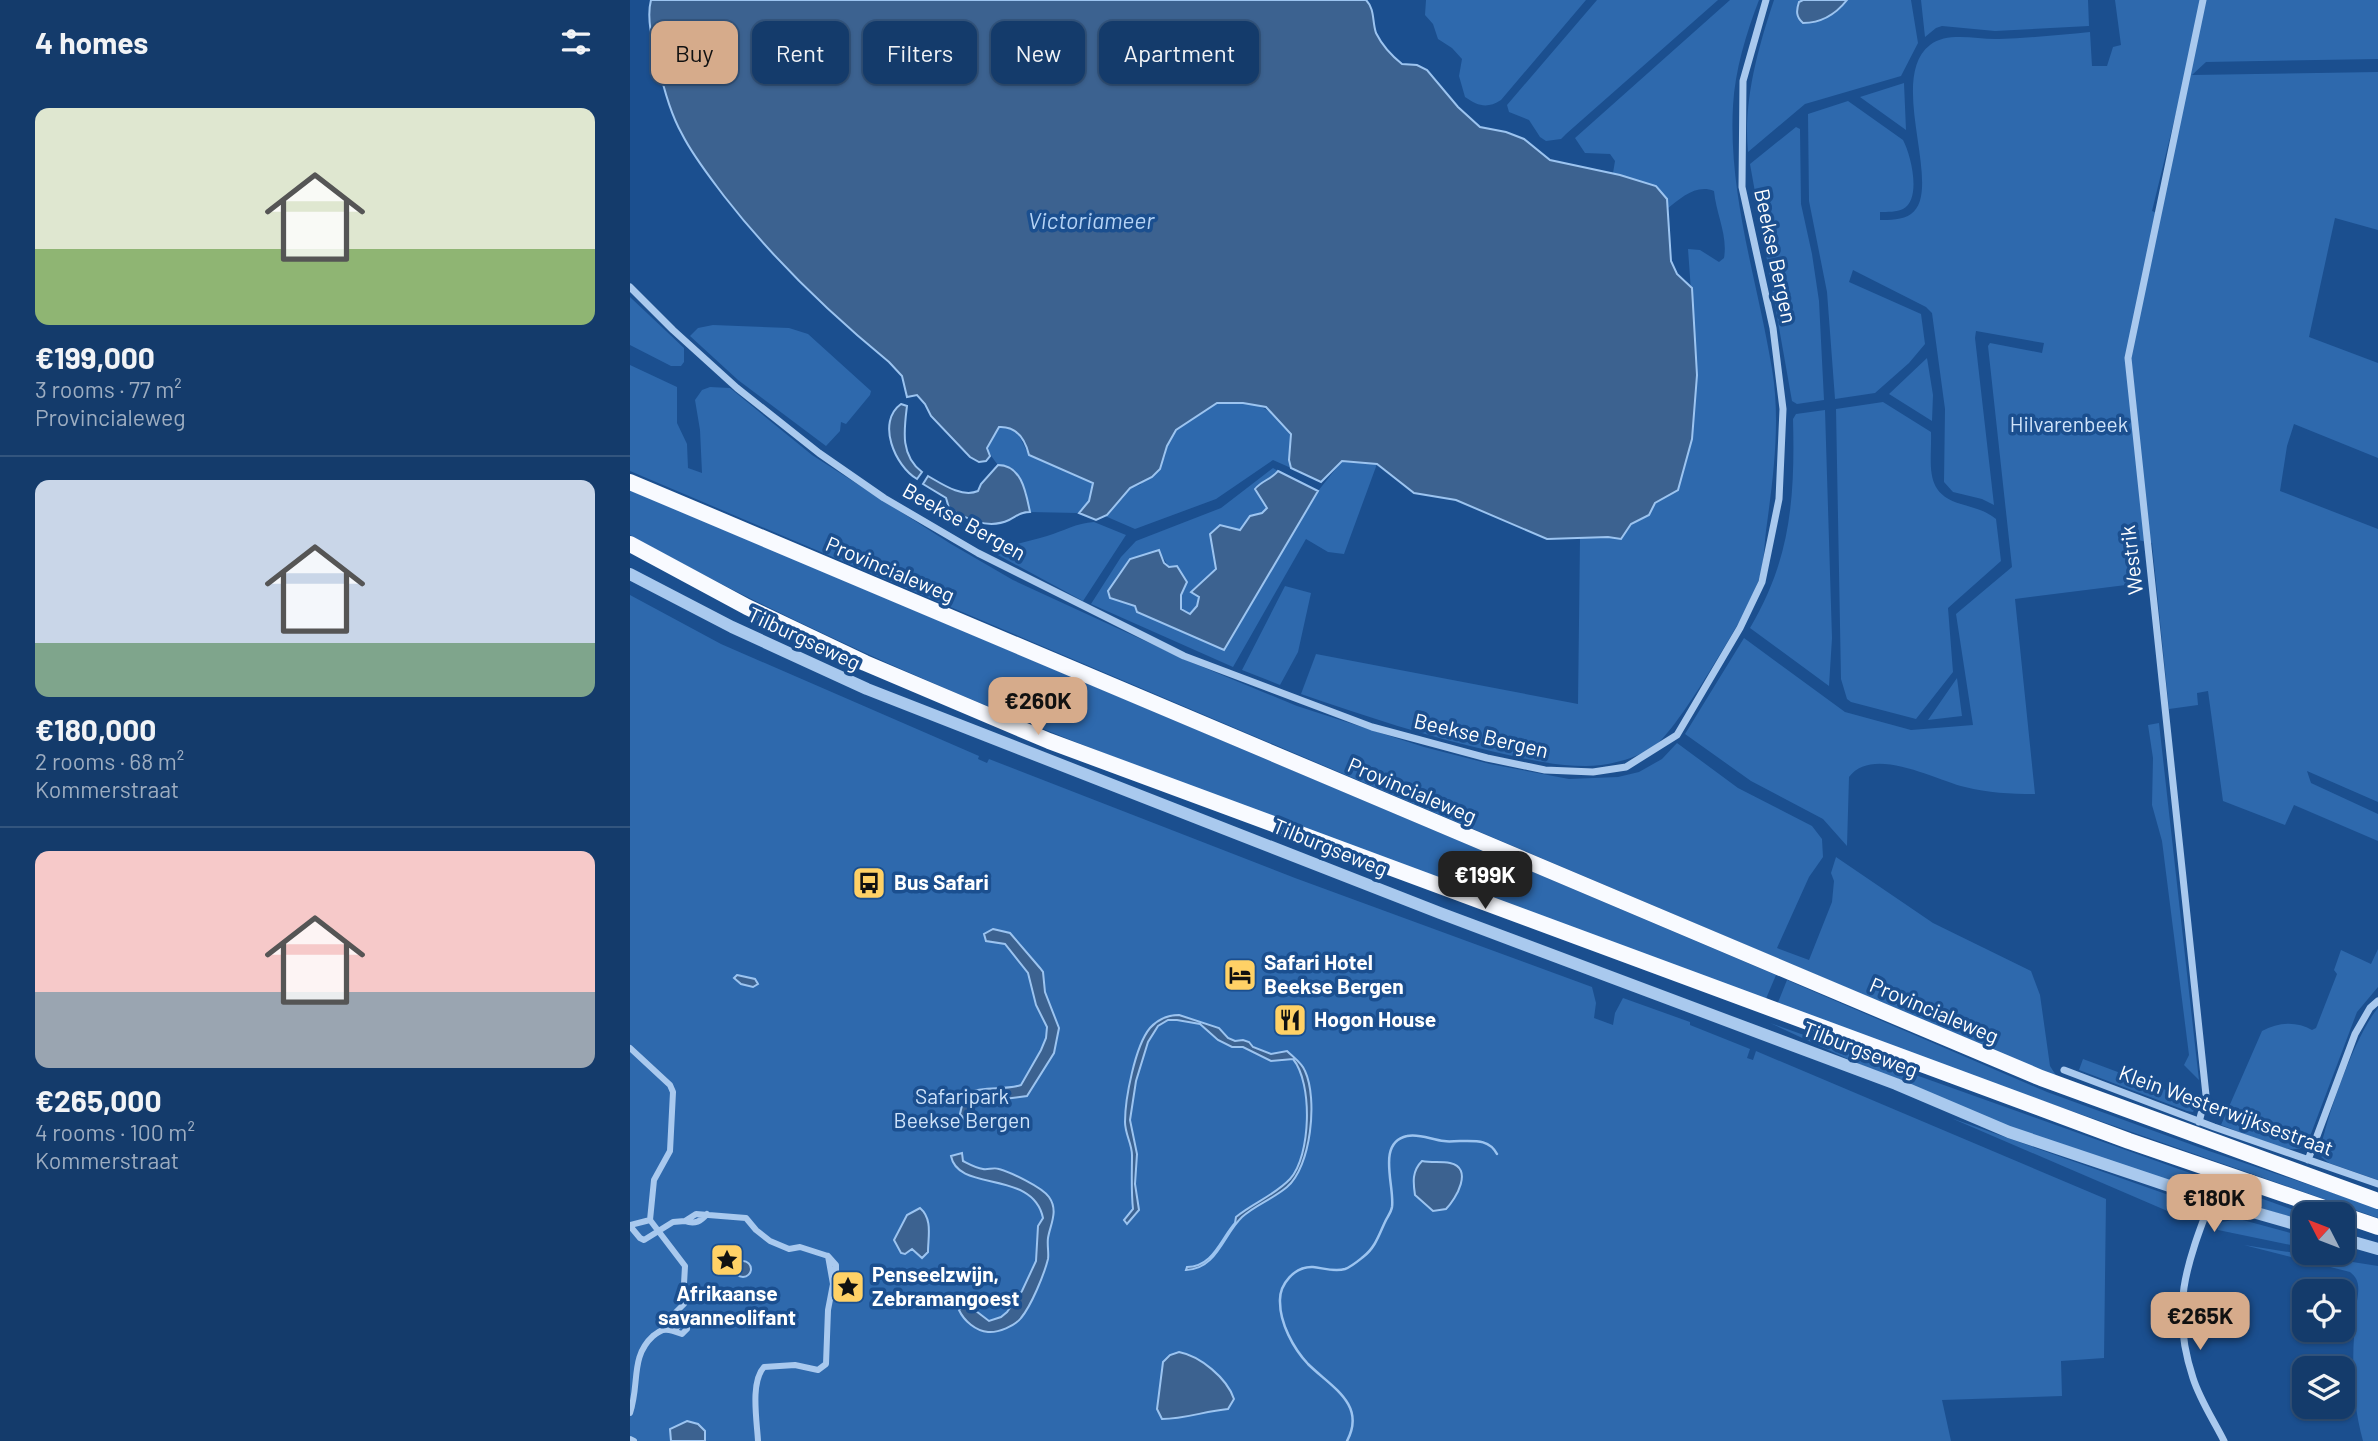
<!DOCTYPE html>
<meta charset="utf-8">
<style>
:root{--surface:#143b6b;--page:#1d4271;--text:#f1f3f6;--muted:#9dadc1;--line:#33557e;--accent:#d6ab8b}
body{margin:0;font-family:Barlow,sans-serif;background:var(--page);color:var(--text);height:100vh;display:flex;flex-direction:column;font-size:26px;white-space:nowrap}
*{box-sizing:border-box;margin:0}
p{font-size:23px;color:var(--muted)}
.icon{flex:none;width:38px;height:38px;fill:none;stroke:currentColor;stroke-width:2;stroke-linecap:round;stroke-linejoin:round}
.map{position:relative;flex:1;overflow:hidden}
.sheet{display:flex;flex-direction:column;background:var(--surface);width:630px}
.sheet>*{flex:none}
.hud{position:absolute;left:21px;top:21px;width:665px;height:63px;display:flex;gap:14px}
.needle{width:46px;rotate:312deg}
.tools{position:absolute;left:1662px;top:1202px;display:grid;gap:14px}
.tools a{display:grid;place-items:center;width:63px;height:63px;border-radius:14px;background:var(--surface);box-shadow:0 2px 5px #0004,0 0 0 2px var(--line);font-size:35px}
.price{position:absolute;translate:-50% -60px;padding:0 16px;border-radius:14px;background:var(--accent);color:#111;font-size:23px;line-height:46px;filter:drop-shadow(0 2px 4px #0008)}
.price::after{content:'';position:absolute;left:50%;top:42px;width:21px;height:16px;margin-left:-10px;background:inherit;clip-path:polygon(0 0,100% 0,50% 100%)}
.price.current{background:#222;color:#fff}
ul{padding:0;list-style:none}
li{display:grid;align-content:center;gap:14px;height:371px;padding:0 35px}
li+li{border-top:2px solid var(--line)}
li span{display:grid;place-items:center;height:217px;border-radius:14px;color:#555}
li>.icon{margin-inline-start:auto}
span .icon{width:126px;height:126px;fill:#fffc;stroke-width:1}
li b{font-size:30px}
h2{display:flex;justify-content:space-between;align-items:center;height:84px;padding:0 35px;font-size:30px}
.tag{padding:0 24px;border-radius:14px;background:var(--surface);box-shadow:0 2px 5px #0004,0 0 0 2px var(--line);font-size:24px;line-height:63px}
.tag.current{background:var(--accent);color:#111}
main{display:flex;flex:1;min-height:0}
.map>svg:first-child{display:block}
</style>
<main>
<section class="sheet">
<h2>4 homes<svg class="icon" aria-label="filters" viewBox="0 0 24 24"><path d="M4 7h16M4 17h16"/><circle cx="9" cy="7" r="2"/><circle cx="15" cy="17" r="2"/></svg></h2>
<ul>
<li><span style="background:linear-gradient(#dfe7d0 65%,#8fb573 0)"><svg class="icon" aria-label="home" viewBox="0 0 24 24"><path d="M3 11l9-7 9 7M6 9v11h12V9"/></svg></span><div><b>€199,000</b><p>3 rooms · 77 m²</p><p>Provincialeweg</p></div></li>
<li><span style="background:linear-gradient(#c9d6e8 75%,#7fa58c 0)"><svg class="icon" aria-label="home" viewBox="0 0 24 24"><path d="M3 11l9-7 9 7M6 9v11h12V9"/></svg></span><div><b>€180,000</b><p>2 rooms · 68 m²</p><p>Kommerstraat</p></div></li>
<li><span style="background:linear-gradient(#f6c9c9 65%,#9aa5b1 0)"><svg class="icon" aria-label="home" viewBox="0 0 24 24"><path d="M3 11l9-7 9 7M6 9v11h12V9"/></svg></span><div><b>€265,000</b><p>4 rooms · 100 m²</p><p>Kommerstraat</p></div></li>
</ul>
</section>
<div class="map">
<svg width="1748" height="1441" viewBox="0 0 1748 1441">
<rect width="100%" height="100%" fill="#1b4f8f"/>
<path fill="#2e69ad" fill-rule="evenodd" d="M 796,0 L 956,0 L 871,100 C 857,109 848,106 835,97 L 829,76 L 832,59 L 822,48 L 808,39 L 803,24 L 795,15 Z
M 967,0 L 1088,0 L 936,134 L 931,139 L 916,141 L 910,137 L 899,120 L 879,112 L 877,105 Z
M 1100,0 L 1129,0 C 1116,34 1105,70 1103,106 C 1098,195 1128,283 1142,369 C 1151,422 1143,479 1136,531 C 1134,547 1134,567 1128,582 C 1116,613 1098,641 1081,669 C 1070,687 1039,737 1022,748 C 1004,759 978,766 956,766 C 925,766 895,759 865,752 C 798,737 735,716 671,694 L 686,654 L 948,704 L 950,538 L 978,537 L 991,539 L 1001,524 L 1019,515 L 1025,503 L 1048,490 L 1062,439 L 1067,375 L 1058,249 L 1070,250 L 1089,262 L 1094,258 C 1098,235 1086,214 1084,191 C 1066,184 1051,198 1037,209 L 1037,199 L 983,173 L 985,161 L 980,154 L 955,153 L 945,138 Z
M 1144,0 L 1173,0 L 1169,2 L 1181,23 L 1204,14 L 1217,0 L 1281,0 L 1288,43 L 1271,76 L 1175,104 L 1118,152 C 1113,101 1128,48 1144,0 Z
M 1291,0 L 1458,0 L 1459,26 L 1365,31 L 1312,26 L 1306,28 L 1295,37 Z
M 1485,0 L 1748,0 L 1748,59 L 1576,62 L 1562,75 L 1748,72 L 1748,230 L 1705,218 L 1679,337 L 1748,363 L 1748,458 L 1664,424 L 1657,446 L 1650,491 L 1748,529 L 1748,802 L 1677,771 L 1681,783 L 1748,814 L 1748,841 L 1664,805 L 1655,825 L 1593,801 L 1578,691 L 1567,693 L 1568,705 L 1539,709 L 1522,543 L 1508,540 L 1512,583 L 1385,599 L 1405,794 C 1381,794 1358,793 1335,787 C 1305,780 1243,745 1219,777 L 1217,846 L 1193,819 L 1121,781 L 1055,734 L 1114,638 L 1215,712 L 1281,730 L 1343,725 L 1326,614 L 1382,567 L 1358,346 L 1360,343 L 1412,353 L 1414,343 L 1346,331 L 1345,338 L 1364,505 L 1352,499 L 1323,492 L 1314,482 L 1315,409 L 1302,313 L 1296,307 L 1223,270 L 1219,282 L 1291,314 L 1295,344 L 1279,363 L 1245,393 L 1205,399 L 1197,292 L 1179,201 L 1178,114 L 1218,101 L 1273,140 C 1281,155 1292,199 1273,209 C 1267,212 1257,212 1250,212 L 1250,220 C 1259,220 1273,220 1281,214 C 1315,190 1256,79 1300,45 C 1318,31 1348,40 1369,39 C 1399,38 1430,35 1460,32 L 1462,66 L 1477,66 L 1483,47 L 1491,45 ZM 1553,84 L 1530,214 L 1522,211 Z
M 1274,83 L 1276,130 L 1230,97 Z
M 1166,127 L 1170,129 L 1171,204 L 1182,254 L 1189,301 L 1194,400 L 1167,404 L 1162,401 L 1120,164 Z
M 0,297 L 54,348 L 54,362 L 51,366 L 41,366 L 0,345 Z
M 83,325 L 159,328 L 178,334 L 241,391 L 240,395 L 216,424 L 211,422 L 210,431 L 196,446 L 108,380 L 60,336 L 68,328 Z
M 1297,358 L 1303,395 L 1302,421 L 1259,394 Z
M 0,365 L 47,387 L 47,423 L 57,444 L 58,468 L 72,473 L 70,430 L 65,400 L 72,390 L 80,387 L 100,388 L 182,455 L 321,544 L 383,580 L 563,663 L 667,706 L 794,747 L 860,764 L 939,779 L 988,777 L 1009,772 L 1032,759 L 1047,743 L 1108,788 L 1182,826 L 1192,839 L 1193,857 L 1179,877 L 1147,948 L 1179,960 L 1202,902 L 1204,881 L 1201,873 L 1206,857 L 1303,923 L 1401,971 L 1410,995 L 1420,1066 L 1427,1077 L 0,471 Z
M 1253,402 L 1301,432 C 1302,465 1293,493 1331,504 C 1344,508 1355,510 1366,519 L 1371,561 L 1318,608 L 1323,672 L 1286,719 L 1221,702 L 1217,699 L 1211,679 L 1206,409 Z
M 587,403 C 625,403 637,402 661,434 L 659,460 L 661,468 L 643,460 L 586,499 L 505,529 L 475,516 L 493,498 L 500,488 L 510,485 L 535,457 L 537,446 L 546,430 Z
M 1195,410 L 1202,638 L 1199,686 L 1120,628 C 1161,559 1165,497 1163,419 L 1166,414 Z
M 380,426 L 386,430 L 399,455 L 463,483 L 459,501 L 448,513 L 400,512 L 396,491 L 375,465 L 368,465 C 354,448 356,444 369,427 Z
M 712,461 L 747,464 L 714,554 L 698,552 L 676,539 L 603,667 L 461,604 L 491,557 L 506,541 L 591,508 L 643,468 L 648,471 L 642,478 L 628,485 L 628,495 L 635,501 L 637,508 L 632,513 L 620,516 L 610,530 L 590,525 L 581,543 L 586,569 L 561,591 L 569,597 L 567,606 L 560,614 L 551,609 L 551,595 L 557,582 L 547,567 L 539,567 L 532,556 L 480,598 L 491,600 L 594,650 L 688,491 Z
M 0,490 L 1146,975 L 1135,1001 C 977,942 819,883 661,824 C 434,740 211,653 0,535 Z
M 464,522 L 496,535 L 453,601 L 364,553 C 382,543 399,542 417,536 C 434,531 446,523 464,522 Z
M 655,586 L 681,593 L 668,652 L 650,685 L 612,670 Z
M 0,595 L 91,644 L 349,756 L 348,759 L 357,763 L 359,759 L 665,878 L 962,987 L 966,1003 L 964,1018 L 983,1025 L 985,1013 L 993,998 L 1060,1022 L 1060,1025 L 1120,1049 L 1117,1058 L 1123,1060 L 1126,1051 L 1476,1199 L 1474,1358 L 1431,1361 L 1432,1396 L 1312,1400 L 1321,1441 L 0,1441 Z
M 1327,678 L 1332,716 L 1298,720 Z
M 1529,723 L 1566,1054 L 1569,1080 L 1554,1065 L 1559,1055 L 1532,841 L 1522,805 L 1523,758 L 1518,725 Z
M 1748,949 L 1748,987 L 1727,1012 L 1679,1139 C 1675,1144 1673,1149 1666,1149 C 1652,1151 1608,1131 1591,1125 L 1632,1031 C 1648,1022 1667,1021 1682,1030 L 1686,1028 L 1707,974 L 1704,970 L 1711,950 L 1741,964 Z
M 1157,980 L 1417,1092 L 1579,1151 L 1748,1208 L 1748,1218 L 1227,1036 L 1147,1005 Z
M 1748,1008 L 1748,1180 L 1699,1163 L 1691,1157 L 1690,1152 C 1696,1118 1726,1033 1748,1008 Z
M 1140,1023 L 1675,1214 L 1675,1221 C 1573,1191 1469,1162 1370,1124 C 1292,1094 1216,1058 1140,1023 Z
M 1453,1059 L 1568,1102 L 1563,1112 L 1557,1111 L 1449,1070 Z
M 1321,1118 L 1550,1199 L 1556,1208 L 1556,1219 Z
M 1609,1219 L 1675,1237 L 1675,1248 L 1588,1230 L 1587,1226 L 1592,1222 Z
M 1614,1245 L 1748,1266 L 1748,1441 L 1733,1441 C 1720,1394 1722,1349 1727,1301 C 1729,1288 1730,1280 1720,1272 Z"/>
<path fill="#3c6290" stroke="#9cc4f0" stroke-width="2" d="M 21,0 L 736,0 C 745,9 742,21 746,33 C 752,45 762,56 772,64 L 787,65 L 797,70 L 828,107 L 850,127 L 876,132 L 894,139 L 920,160 L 990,175 L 1026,186 L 1037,199 L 1041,261 L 1047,274 L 1062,288 L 1067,375 L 1062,439 L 1048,490 L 1025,503 L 1019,515 L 1001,524 L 991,539 L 978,537 L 917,539 L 826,500 L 784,493 L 747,464 L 712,461 L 691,482 L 661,468 L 659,460 L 661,434 L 636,407 L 613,403 L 587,403 L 546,430 L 537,446 L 530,469 L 522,477 L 500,488 L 477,515 L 466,520 L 449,513 L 459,501 L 463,483 L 399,455 C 395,439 387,426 369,427 L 357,448 L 360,456 L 356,461 L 349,462 L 340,457 L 301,416 L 295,404 L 287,395 L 277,397 L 272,376 L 259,362 C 198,312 142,258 94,196 C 79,176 63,156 52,134 C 40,113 33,86 28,63 C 23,44 16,19 21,0 Z
M 1173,0 L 1217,0 C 1206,14 1191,23 1173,23 C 1166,17 1166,11 1169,2 Z
M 271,404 L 277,406 C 274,430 270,455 292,472 L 287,479 C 265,466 246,422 271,404 Z
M 368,465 C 392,465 396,493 400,512 C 390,512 387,516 379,520 C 358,530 336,519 319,508 L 316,498 L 293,484 L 298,476 C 312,484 332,498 348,491 L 351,484 Z
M 648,471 L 688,491 L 594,650 L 507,612 L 505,606 L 480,598 L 478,591 L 500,559 L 529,550 L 534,563 L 539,567 L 547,566 L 557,582 L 551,595 L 551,609 L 560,614 L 567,606 L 569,597 L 561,592 L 586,569 L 580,534 L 590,525 L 610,530 L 620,516 L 632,513 L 637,508 L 625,489 C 631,481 642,479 648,471 Z
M 363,929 L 380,933 L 410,968 L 413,972 L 415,992 L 429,1028 L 424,1053 L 397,1096 L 343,1103 L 340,1118 L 335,1120 L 330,1114 L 334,1097 L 337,1093 C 355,1085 374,1091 391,1085 L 411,1050 L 416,1038 L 417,1027 L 406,1005 L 398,973 L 375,944 L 356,941 L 354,934 Z
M 107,975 L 125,979 L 128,984 L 123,987 L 111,984 L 104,978 Z
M 549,1015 L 589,1028 L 598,1038 L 605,1041 L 613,1040 L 619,1042 L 623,1047 L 641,1054 L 657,1051 C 663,1057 672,1063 675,1071 C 688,1099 681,1167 657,1187 C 643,1199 625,1205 612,1217 C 593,1235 587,1269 556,1270 L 557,1267 C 583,1267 590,1240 605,1223 L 606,1217 C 623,1203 645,1195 660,1179 C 681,1156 683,1083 663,1059 L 641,1061 L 613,1047 L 602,1047 L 588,1040 L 570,1024 L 547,1020 L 538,1020 L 528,1026 L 518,1042 L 506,1081 L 500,1120 L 507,1154 L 505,1184 L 509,1210 L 497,1224 L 494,1220 L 503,1209 C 501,1191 502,1173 502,1155 C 502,1144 495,1134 495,1122 C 495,1099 505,1046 520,1028 C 528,1019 537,1015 549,1015 Z
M 332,1153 L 333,1161 C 339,1164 346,1168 353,1169 C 358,1170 364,1167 369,1169 C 380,1172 412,1187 419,1197 C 429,1211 420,1225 418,1238 C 417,1245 419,1253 418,1259 C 414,1275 401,1306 391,1318 C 385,1326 368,1333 358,1332 C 346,1331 334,1321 329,1310 L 331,1307 L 342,1308 L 359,1321 L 371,1317 L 377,1312 L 392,1291 L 406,1261 L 408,1226 L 413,1218 C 403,1169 328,1193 321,1156 Z
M 792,1161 C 802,1163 811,1161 820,1163 C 844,1168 826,1199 816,1209 L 803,1211 L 785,1195 C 783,1182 782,1171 792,1161 Z
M 290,1208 C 303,1219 298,1237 298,1252 L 292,1258 L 282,1249 L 275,1254 L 271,1253 L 264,1240 L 277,1215 Z
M105 1269a8 8 0 1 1 16 0a8 8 0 1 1-16 0Z
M 549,1352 C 570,1356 597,1378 604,1399 L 598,1409 C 575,1411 555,1419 532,1419 L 527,1409 L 533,1362 L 540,1355 Z
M 57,1421 L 68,1424 L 75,1431 L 75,1441 L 41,1441 L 40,1429 Z"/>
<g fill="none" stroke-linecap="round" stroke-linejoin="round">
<path stroke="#9cc4f0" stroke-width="2.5" d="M 717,1441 C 737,1404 700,1386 678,1364 C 663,1348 650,1323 650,1302 C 649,1284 665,1266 683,1267 C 693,1268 704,1272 715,1269 C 721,1267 728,1261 733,1257 C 745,1248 749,1235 755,1222 C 757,1217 761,1213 762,1207 C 765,1186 746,1143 777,1136 C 789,1133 802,1140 814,1141 C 819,1142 824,1141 830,1141 C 845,1141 859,1139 867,1154"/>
<path stroke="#3d69a0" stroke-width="6" stroke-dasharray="6 3" stroke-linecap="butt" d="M 54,1284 L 54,1304"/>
<path stroke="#a9c9ee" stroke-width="6" d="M 0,1048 L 40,1085 L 43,1092 L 40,1151 L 24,1180 L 20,1220 L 55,1266 L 54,1284
M 55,1221 C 65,1225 71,1221 77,1214
M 0,1225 L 20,1220
M 0,1226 L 10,1238 L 14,1240 L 43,1222 L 55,1221 L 66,1214 L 116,1218 L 126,1230 L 140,1241 L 159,1249 L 170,1247 L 198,1256 L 203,1284 L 198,1310 L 196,1364 L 188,1370 L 165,1365 L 134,1367 C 120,1382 127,1421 128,1441
M 198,1256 L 206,1265 L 206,1270 L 201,1271
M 43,1331 L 52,1334 L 57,1329 L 57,1326 L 49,1322
M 0,1413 C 10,1383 0,1357 23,1336 C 31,1330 34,1328 43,1331 C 53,1325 45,1321 46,1312 L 54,1304
M 0,1439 L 4,1441"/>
<path stroke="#a9c9ee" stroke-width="7" d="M 0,287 L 43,330 L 107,388 L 189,453 L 254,498 L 348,553 L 554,656 L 742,727 L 857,758 L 915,770 L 963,772 L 996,767 L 1047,735 L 1110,628 L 1132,582 L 1149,499 L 1153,409 L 1143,328 L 1112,187 L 1113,81 L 1136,0
M 1434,1070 L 1584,1127 L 1748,1184
M 1569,1122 L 1576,1095 L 1498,358 L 1573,0
M 1678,1160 L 1725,1034 L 1740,1008 L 1748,1001
M 1581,1200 C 1556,1266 1540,1308 1563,1378 C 1570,1400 1584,1421 1594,1441"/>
<path stroke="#a9c9ee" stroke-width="12" d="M 0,574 L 102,627 L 237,689 L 810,913 L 1266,1084 L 1379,1132 L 1581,1200 L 1675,1227
M 1713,1239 L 1748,1249"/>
<path stroke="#f8faff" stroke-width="16" d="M 0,482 L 1411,1078 L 1748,1201
M 0,544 L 117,607 L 235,663 L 419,741 L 1499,1141 L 1712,1214
M 1713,1215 L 1748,1227"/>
</g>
<defs>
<symbol id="bus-square" viewBox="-11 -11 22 22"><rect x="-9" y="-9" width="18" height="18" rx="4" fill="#ffd166" stroke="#1b4f8f"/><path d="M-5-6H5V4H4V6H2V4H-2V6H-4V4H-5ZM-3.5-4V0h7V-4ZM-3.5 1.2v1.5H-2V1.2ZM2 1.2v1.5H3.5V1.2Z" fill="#111"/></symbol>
<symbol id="hotel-square" viewBox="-11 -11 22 22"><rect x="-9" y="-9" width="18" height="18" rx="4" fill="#ffd166" stroke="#1b4f8f"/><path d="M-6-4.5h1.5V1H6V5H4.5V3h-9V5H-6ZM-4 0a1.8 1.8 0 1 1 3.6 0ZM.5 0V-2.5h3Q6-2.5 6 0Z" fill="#111"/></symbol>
<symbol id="restaurant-square" viewBox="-11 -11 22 22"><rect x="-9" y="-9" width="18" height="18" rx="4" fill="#ffd166" stroke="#1b4f8f"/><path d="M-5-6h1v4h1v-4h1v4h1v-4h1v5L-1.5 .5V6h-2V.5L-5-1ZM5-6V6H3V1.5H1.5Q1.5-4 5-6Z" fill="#111"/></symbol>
<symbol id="sight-square" viewBox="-11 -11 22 22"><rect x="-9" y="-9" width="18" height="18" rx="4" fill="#ffd166" stroke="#1b4f8f"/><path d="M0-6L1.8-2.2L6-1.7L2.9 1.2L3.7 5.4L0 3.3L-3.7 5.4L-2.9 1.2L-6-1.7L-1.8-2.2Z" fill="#111"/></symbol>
</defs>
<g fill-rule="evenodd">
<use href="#bus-square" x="220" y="864" width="38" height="38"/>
<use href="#hotel-square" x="591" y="956" width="38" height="38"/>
<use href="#restaurant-square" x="641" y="1001" width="38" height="38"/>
<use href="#sight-square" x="78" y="1241" width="38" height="38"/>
<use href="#sight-square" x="199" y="1268" width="38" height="38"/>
</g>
<g text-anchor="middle" stroke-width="7" stroke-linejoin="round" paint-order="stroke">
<g font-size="21" fill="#fff" stroke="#1b4f8f">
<text transform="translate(1145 256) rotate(78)" y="7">Beekse Bergen</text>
<text transform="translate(334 522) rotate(29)" y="7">Beekse Bergen</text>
<text transform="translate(1502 560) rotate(-97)" y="7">Westrik</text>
<text transform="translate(260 570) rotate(23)" y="7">Provincialeweg</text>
<text transform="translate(174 639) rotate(25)" y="7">Tilburgseweg</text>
<text transform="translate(851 736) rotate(13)" y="7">Beekse Bergen</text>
<text transform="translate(782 791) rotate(23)" y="7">Provincialeweg</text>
<text transform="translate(700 848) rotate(22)" y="7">Tilburgseweg</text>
<text transform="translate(1304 1011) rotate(23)" y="7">Provincialeweg</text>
<text transform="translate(1230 1050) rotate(21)" y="7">Tilburgseweg</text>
<text transform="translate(1596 1111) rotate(20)" y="7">Klein Westerwijksestraat</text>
</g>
<g font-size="21" fill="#cfe3fa" stroke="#1b4f8f">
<text x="1439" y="432">Hilvarenbeek</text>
<text x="332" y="1104">Safaripark<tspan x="332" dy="24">Beekse Bergen</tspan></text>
</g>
<g font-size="21" font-weight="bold" fill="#fff" stroke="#1b4f8f" text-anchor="start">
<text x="264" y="890">Bus Safari</text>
<text x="634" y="970">Safari Hotel<tspan x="634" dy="24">Beekse Bergen</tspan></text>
<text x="684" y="1027">Hogon House</text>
<text x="242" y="1282">Penseelzwijn,<tspan x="242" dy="24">Zebramangoest</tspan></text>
<text x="97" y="1301" text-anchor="middle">Afrikaanse<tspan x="97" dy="24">savanneolifant</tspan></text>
</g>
<g font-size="23" font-style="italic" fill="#b5d3f5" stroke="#1b4f8f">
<text x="461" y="229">Victoriameer</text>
</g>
</g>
</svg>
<div class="tools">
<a><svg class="needle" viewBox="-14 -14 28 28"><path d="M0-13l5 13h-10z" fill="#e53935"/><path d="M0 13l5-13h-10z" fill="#9dadc1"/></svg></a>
<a><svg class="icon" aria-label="locate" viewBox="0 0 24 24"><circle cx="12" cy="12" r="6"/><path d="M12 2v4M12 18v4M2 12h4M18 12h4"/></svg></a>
<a><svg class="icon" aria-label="layers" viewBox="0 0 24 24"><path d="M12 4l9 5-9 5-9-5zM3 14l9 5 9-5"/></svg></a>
</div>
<b class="price" style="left:408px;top:737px">€260K</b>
<b class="price current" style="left:855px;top:911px">€199K</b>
<b class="price" style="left:1584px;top:1234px">€180K</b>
<b class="price" style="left:1570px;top:1352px">€265K</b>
<div class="hud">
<a class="tag current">Buy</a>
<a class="tag">Rent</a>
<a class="tag">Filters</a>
<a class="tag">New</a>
<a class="tag">Apartment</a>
</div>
</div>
</main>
